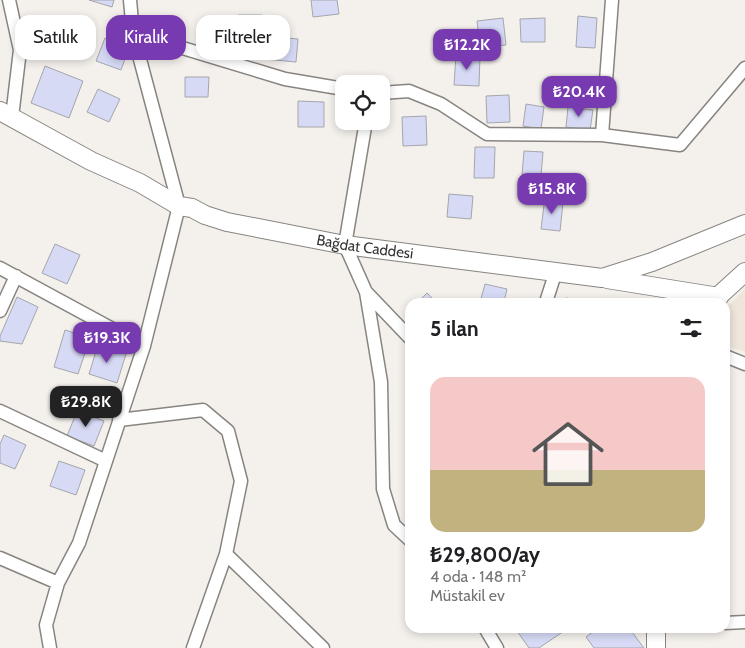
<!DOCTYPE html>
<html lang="tr">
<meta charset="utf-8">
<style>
:root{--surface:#fff;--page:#f2f2f2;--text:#202124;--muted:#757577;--accent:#783ab0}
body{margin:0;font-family:Cabin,sans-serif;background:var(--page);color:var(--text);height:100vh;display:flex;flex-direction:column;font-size:19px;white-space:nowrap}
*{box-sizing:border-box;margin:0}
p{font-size:16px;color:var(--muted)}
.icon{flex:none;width:28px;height:28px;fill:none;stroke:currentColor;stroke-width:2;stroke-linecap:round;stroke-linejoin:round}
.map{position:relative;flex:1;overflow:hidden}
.details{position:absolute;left:405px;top:298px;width:325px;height:335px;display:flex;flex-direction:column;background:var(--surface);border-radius:15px;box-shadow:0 2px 8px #0003}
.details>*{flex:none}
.guide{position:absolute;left:15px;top:15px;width:315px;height:45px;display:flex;gap:10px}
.buttons{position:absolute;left:335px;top:75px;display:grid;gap:10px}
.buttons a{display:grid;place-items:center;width:55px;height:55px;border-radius:10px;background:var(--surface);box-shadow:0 2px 8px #0003;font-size:25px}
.price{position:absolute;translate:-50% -42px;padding:0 11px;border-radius:10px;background:var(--accent);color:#fff;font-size:16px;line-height:32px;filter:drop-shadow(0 1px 2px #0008)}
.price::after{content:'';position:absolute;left:50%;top:30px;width:15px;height:11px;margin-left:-8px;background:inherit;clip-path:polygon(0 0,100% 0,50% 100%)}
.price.active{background:#222;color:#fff}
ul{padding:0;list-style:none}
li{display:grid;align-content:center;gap:10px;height:265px;padding:0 25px}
li span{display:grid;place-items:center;height:155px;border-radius:15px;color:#555}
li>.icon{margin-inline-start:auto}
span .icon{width:90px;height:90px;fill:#fffc;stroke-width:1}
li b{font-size:21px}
h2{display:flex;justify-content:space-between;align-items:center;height:60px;padding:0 25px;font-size:21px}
.pill{padding:0 18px;border-radius:15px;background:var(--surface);box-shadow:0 2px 8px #0003;font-size:18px;line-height:45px}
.pill.active{background:var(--accent);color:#fff}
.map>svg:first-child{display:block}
</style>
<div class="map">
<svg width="745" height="648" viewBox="0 0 745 648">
<rect width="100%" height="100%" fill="#f4f1ed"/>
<path fill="#eee5db" d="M 745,289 L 745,352 L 725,345 L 725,309 Z"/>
<path fill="#d6daf5" stroke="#a5a6ab" d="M 89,0 L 114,0 L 112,7 Z
M 311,0 L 337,0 L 339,14 L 313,17 Z
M 238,15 L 262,15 L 262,47 L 238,47 Z
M 578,16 L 597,18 L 595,48 L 576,47 Z
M 503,18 L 506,45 L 480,48 L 477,21 Z
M 545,18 L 545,42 L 521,42 L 520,19 Z
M 265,36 L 298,39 L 296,62 L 264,59 Z
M 105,38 L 129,48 L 121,70 L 96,61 Z
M 456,55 L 480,56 L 479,86 L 454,85 Z
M 45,66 L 83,81 L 69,118 L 31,103 Z
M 185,77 L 209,77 L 208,97 L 185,97 Z
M 98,89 L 120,99 L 109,122 L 87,112 Z
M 509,95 L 510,122 L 487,123 L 486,96 Z
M 298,101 L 324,102 L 324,127 L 298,127 Z
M 340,101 L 344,101 L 344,121 L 363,121 L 362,124 L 339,123 Z
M 526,104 L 544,107 L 541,129 L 523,126 Z
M 568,107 L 593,110 L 590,130 L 566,127 Z
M 426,116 L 427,145 L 403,146 L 402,117 Z
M 475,147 L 495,147 L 494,178 L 474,178 Z
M 524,151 L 543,152 L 541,176 L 522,175 Z
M 449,194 L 473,196 L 471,219 L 447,217 Z
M 545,197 L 563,203 L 560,231 L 541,229 Z
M 55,244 L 80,255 L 67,284 L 42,273 Z
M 485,284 L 507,289 L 504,302 L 480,302 Z
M 427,293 L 436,302 L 418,302 Z
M 17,297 L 38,307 L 22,344 L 0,341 L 0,336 Z
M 566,298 L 591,302 L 566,302 Z
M 65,330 L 90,338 L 78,374 L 54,367 Z
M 98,345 L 126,354 L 117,383 L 89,374 Z
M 77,411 L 104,421 L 94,446 L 67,436 Z
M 4,435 L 26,445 L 15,469 L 0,463 L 0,444 Z
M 59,461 L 85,470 L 76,495 L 50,486 Z
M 515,628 L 561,628 L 564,631 L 539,648 L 529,648 Z
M 598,628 L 629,628 L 644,648 L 594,648 L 586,637 Z"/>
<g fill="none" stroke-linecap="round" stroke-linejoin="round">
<defs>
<path id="street" d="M 9,0 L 20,50 L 12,117
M 133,33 L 285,79 L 344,89
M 381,93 L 409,91 L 441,104 L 487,134 L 602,135 L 680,145 L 745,68
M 366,121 L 345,245 L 366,292 L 410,338
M 602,135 L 612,0
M 0,268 L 144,346
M 366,292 L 381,382 L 383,489 L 394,525 L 410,540
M 546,302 L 556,271
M 0,311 L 16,276
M 725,356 L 745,364
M 0,411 L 106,461
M 119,420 L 203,410 L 228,431 L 241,481 L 226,554 L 193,648
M 226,554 L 323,648
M 0,558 L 58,583
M 725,623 L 745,622
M 485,628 L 497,648
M 50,648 L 46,625 L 58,583 L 79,543 L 144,346 L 179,206 L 133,33 L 130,0"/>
<g id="secondary">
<path id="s1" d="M 0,111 L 91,161 L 140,183 L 179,206 L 192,208 L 205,215 L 227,222 L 345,245 L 602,278 L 652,262 L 745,224"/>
<path d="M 607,279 L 719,297"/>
<path d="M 712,302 L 745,272"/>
<path d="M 656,648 L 656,628"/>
</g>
</defs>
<use href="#street" stroke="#888581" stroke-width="15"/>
<use href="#secondary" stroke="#888581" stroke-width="20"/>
<use href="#street" stroke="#fff" stroke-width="12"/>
<use href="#secondary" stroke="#fff" stroke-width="18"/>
</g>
<g text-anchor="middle" stroke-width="4" stroke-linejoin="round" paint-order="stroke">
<g font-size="15" fill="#373534" stroke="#f4f1ed">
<text dy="5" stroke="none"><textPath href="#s1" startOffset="394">Bağdat Caddesi</textPath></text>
</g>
</g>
</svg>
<div class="buttons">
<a><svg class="icon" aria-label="locate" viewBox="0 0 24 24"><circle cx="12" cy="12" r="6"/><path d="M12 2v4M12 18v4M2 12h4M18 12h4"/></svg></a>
</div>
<b class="price" style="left:467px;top:71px">₺12.2K</b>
<b class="price" style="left:579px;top:118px">₺20.4K</b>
<b class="price" style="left:552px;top:215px">₺15.8K</b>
<b class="price" style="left:107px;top:364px">₺19.3K</b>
<b class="price active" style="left:86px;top:428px">₺29.8K</b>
<div class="guide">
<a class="pill">Satılık</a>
<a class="pill active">Kiralık</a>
<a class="pill">Filtreler</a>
</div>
<section class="details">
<h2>5 ilan<svg class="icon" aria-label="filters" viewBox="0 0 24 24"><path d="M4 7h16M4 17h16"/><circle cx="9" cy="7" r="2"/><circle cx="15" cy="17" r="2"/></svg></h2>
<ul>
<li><span style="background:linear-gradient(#f6c9c9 60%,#c2b280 0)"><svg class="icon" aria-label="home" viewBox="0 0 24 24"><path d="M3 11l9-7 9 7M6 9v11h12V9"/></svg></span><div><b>₺29,800/ay</b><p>4 oda · 148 m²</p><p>Müstakil ev</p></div></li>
</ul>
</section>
</div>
